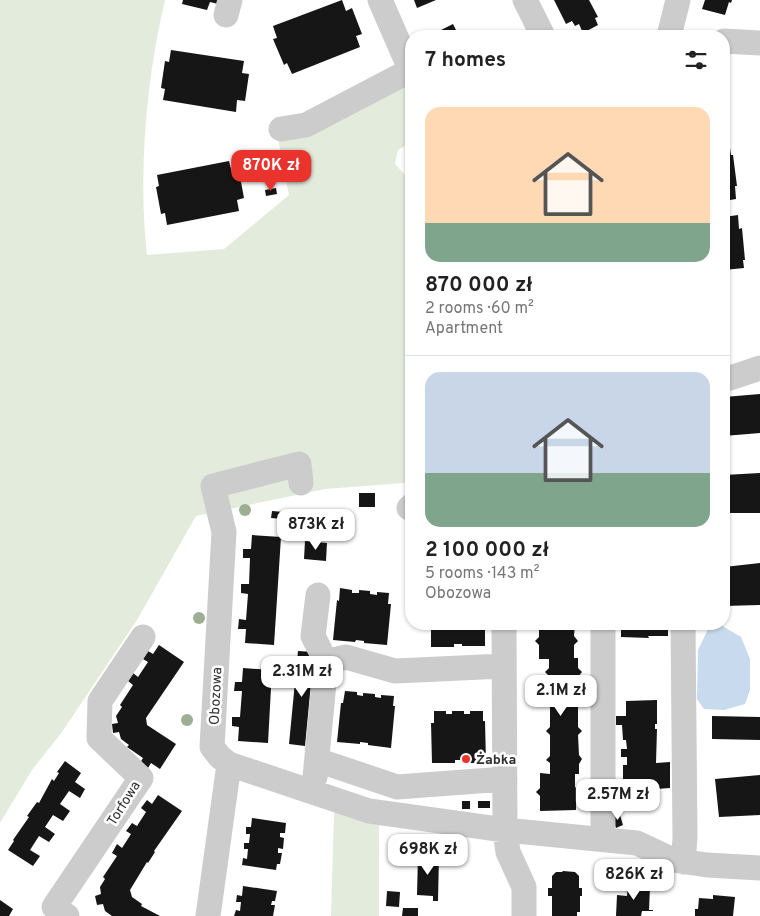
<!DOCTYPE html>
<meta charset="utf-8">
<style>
:root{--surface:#fff;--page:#f2f2f2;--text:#222;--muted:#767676;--line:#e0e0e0;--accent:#ea332c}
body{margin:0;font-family:Overpass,sans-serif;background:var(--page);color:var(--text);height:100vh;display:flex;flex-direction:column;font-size:19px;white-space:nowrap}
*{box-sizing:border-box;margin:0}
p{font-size:16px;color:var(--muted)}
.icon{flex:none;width:28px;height:28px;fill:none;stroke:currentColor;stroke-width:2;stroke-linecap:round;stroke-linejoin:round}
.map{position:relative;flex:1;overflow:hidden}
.details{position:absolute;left:405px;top:30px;width:325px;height:600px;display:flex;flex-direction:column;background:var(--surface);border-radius:20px;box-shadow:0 1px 4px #0004}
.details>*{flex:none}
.price{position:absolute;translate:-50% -42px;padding:0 11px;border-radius:10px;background:#fff;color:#222;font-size:16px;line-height:32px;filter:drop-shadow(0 1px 2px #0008)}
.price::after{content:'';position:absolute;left:50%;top:30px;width:15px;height:11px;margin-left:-8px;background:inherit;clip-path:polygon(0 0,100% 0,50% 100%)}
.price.selected{background:var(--accent);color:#fff}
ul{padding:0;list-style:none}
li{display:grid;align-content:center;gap:10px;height:265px;padding:0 20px}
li+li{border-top:1px solid var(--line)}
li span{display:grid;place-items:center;height:155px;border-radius:15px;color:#555}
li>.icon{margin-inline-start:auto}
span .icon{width:90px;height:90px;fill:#fffc;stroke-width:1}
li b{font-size:21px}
h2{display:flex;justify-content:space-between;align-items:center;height:60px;padding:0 20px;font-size:21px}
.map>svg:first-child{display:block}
</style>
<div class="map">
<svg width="760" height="916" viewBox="0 0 760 916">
<rect width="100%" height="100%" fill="#fff"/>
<path fill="#e3ecdc" d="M 0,0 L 165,0 C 146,79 138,175 147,255 L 224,249 L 289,195 L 278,139 L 408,83 L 411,88 L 411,142 L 398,150 L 395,164 L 411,181 L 411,201 L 408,216 L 411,221 L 411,480 L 404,483 L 325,489 L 196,516 L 137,620 L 62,732 L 32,770 L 0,823 Z
M 334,812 L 379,825 L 379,916 L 331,916 Z"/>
<path fill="#c8daed" d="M 719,624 L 741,637 L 750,659 L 750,690 L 745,704 L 724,710 L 704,709 L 697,699 L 698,650 L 710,625 Z"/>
<path fill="#161616" d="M 183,0 L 219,0 L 218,4 L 210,2 L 207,10 L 182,4 Z
M 342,0 L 346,11 L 352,8 L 362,34 L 356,36 L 360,47 L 292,74 L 287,63 L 284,65 L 273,39 L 277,38 L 273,26 Z
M 414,0 L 436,0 L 417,8 Z
M 554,0 L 589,0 L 598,17 L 595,18 L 598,25 L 583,33 L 579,24 L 575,26 L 572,21 L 566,24 Z
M 705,0 L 732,0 L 731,3 L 729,2 L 725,15 L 702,9 Z
M 453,24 L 459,36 L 429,36 Z
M 171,50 L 244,61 L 242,73 L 249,74 L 245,101 L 237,100 L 236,112 L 163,100 L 165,89 L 161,88 L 165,61 L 169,62 Z
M 724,86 L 725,86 L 728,112 L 726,112 L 727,126 L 724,126 Z
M 729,141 L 731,155 L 733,155 L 737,186 L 735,186 L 736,199 L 724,201 L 724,142 Z
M 229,161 L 232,173 L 239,171 L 244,198 L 237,200 L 239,211 L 167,225 L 165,213 L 161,214 L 156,187 L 159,186 L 157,175 Z
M 276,188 L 277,194 L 266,196 L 265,190 Z
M 738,215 L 739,229 L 742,228 L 745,260 L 743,260 L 744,268 L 724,270 L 724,217 Z
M 760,394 L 760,433 L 724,436 L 724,397 Z
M 760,473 L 760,513 L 724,513 L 724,475 Z
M 359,493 L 375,493 L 375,507 L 359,507 Z
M 272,511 L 284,512 L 283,519 L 271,518 Z
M 322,511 L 329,512 L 327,530 L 321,529 Z
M 252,535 L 281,537 L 274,645 L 245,643 L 246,629 L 238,629 L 239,619 L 246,620 L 248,594 L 241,593 L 241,584 L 249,584 L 250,558 L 243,558 L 243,549 L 251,549 Z
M 305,541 L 327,543 L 326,561 L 304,559 Z
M 760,563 L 760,605 L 724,606 L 724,567 Z
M 340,588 L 352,590 L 352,593 L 359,593 L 359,590 L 370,591 L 370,594 L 377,595 L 377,592 L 389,593 L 388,604 L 391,604 L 387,645 L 364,643 L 364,641 L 356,640 L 355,642 L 333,640 L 337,600 L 339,601 Z
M 431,624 L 485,624 L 485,646 L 462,646 L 462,644 L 454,644 L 454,647 L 431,647 Z
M 539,624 L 575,624 L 574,636 L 578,641 L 574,645 L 574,658 L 578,658 L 578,668 L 582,672 L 578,677 L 578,697 L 582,701 L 578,705 L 578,727 L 582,731 L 578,735 L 579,755 L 582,759 L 579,764 L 579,774 L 575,774 L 575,787 L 579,791 L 576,795 L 576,810 L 540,811 L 540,796 L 536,792 L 540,788 L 540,773 L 550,774 L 550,763 L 546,760 L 550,756 L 550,735 L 546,731 L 550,727 L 550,705 L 546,701 L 550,697 L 549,676 L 545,672 L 549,668 L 549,659 L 539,659 L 539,645 L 535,641 L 539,637 Z
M 621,624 L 668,624 L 668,636 L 648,636 L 649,638 L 621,637 Z
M 159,645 L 184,662 L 146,718 L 147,725 L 176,744 L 160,769 L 151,763 L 148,768 L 140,763 L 143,758 L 127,747 L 129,745 L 121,739 L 119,732 L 113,733 L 112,724 L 118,723 L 116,716 L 122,707 L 120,705 L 133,685 L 128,681 L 133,673 L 138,677 L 148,662 L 143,659 L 148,651 L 153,654 Z
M 298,651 L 314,652 L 305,746 L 289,744 Z
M 243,668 L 272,670 L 268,743 L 238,741 L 239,727 L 232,726 L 232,717 L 240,717 L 242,691 L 234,691 L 235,682 L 242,682 Z
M 345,691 L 357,692 L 357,695 L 363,696 L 363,693 L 375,694 L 375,697 L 381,698 L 381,695 L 394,696 L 393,706 L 395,706 L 391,748 L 368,745 L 368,743 L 360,742 L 360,744 L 337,742 L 341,703 L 343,703 Z
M 657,700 L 657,724 L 655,724 L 655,729 L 657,729 L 656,763 L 670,762 L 670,788 L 643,790 L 642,788 L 623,789 L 623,765 L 627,765 L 627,757 L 621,757 L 621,749 L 627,749 L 626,740 L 623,740 L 622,725 L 616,725 L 616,716 L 626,716 L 626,701 Z
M 434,711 L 446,711 L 446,714 L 452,714 L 452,711 L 464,711 L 464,714 L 470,714 L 470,711 L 483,711 L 483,721 L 485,721 L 486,763 L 463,763 L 463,760 L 455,760 L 455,763 L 432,763 L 431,723 L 434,723 Z
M 712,716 L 760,717 L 760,740 L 712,739 Z
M 65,761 L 81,773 L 75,782 L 85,789 L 80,798 L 69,791 L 60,804 L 70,811 L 63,821 L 53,815 L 45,827 L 55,834 L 49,842 L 39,836 L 30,850 L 40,856 L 33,866 L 8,850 L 14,841 L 13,840 L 29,817 L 27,816 L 37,802 L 39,803 L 52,779 L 54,781 L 59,773 L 57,772 Z
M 760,775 L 760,815 L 719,817 L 715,779 Z
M 158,795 L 182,811 L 154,851 L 155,852 L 148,863 L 147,862 L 130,890 L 132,897 L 142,904 L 141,906 L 160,916 L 112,916 L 105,911 L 103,904 L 97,905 L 95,896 L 101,894 L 100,887 L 105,879 L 103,877 L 117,856 L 112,853 L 117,844 L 122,848 L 131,834 L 126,831 L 132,823 L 137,826 L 146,812 L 141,808 L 147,800 L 152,804 Z
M 462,801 L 470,801 L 470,809 L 462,809 Z
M 478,801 L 490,801 L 490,808 L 478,808 Z
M 620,815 L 623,825 L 616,828 L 612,818 Z
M 252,818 L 286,823 L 285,833 L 280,833 L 280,837 L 284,838 L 283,849 L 278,848 L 278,853 L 282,853 L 280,864 L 277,864 L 276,870 L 242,865 L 243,858 L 247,859 L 248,849 L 244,849 L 244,843 L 249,843 L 250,834 L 246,834 L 246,827 L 251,827 Z
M 418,855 L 439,856 L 438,901 L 433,901 L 433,896 L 417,895 Z
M 563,871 L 575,872 L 579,876 L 579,888 L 582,888 L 582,896 L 580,896 L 580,912 L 577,912 L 577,916 L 552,916 L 552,896 L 548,896 L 548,888 L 552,888 L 552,876 L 556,872 L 562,872 Z
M 628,884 L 654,885 L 654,887 L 650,887 L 649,910 L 653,910 L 653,911 L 642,911 L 641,916 L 616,916 L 617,895 L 627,896 Z
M 243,886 L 277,891 L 275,901 L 272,901 L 271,905 L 275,905 L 273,916 L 234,916 L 236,910 L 240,911 L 241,902 L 236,902 L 237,895 L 242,896 Z
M 387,891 L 400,892 L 399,907 L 386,906 Z
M 713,895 L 735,897 L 733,916 L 695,916 L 695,909 L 698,909 L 699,898 L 713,899 Z
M 0,900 L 13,909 L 9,916 L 0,916 Z
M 403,908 L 418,908 L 418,916 L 402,916 Z"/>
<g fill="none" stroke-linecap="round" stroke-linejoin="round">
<path stroke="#ccc" stroke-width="25" d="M 380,0 L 411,71
M 525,0 L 543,36
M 226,15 L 230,0
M 669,36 L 678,0
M 724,41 L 760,43
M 281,129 L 306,125 L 411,70
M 724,380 L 760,368
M 301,483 L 299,464 L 213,486 L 224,532 L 212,747 L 220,757 L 229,764 L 369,811 L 505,830 L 637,843 L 673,860 L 707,865 L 760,868
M 409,508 L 411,506
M 318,595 L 313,636 L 326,662
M 504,624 L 505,830 L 508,852 L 524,887 L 524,916
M 603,624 L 603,839
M 326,662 L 346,657 L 395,671 L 504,666
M 317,760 L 397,787 L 505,779
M 315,777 L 326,662
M 683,862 L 685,838 L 683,624
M 67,916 L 54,907 L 141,778 L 99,738 L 100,701 L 143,637
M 208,916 L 229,764"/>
</g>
<g fill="#9dae93">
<circle cx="245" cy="510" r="6"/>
<circle cx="199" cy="618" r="6"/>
<circle cx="187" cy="720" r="6"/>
</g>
<circle fill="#ea332c" stroke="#fff" stroke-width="2" cx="466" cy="759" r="5"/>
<g text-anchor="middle" stroke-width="5" stroke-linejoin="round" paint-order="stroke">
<g font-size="14" fill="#2f2f2f" stroke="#fff">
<text transform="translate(215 696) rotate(-87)" y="5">Obozowa</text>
<text transform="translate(123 803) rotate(-58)" y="5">Torfowa</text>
</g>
<g font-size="14" font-weight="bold" fill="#2f2f2f" stroke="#fff" text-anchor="start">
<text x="476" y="764">Żabka</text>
</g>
</g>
</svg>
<b class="price selected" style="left:271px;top:192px">870K zł</b>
<b class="price" style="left:316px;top:551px">873K zł</b>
<b class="price" style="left:302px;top:698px">2.31M zł</b>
<b class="price" style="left:561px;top:717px">2.1M zł</b>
<b class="price" style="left:618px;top:821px">2.57M zł</b>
<b class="price" style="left:428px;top:876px">698K zł</b>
<b class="price" style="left:634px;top:901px">826K zł</b>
<section class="details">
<h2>7 homes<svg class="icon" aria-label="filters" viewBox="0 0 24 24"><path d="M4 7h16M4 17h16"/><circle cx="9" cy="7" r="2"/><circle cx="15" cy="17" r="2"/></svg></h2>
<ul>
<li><span style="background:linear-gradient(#ffd9b3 75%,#7fa58c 0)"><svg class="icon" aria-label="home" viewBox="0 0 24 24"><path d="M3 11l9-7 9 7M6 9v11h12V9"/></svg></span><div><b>870 000 zł</b><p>2 rooms · 60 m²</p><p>Apartment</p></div></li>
<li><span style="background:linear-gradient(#c9d6e8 65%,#7fa58c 0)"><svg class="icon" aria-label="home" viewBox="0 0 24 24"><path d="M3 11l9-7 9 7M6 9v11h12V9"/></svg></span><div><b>2 100 000 zł</b><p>5 rooms · 143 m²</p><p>Obozowa</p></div></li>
</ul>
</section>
</div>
